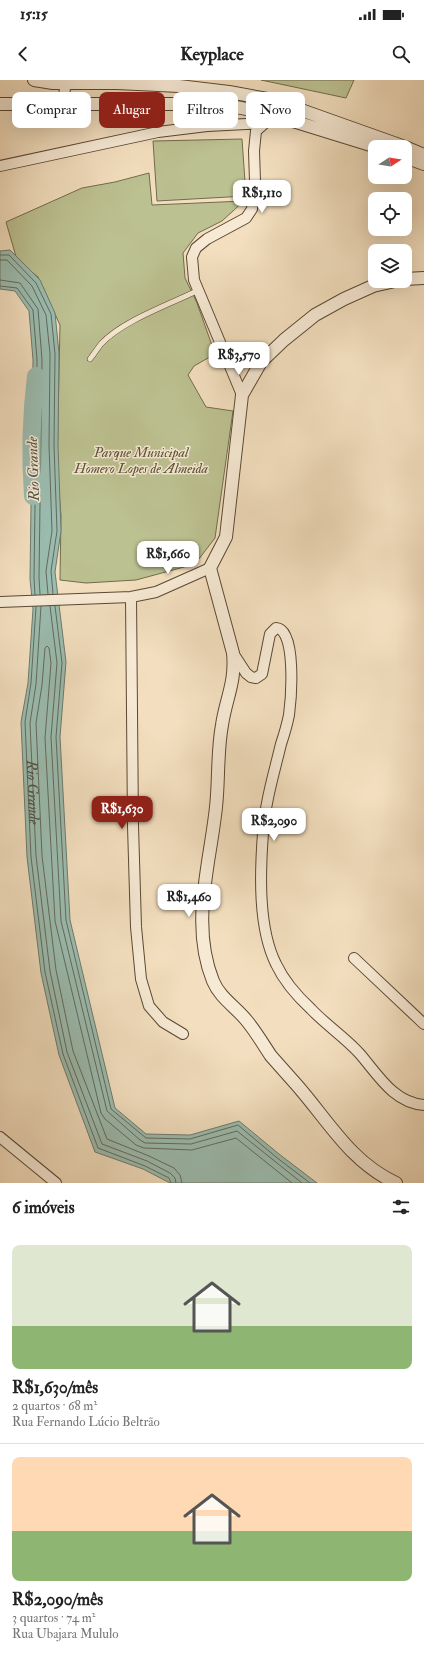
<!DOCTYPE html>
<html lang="pt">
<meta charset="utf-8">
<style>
:root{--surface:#fff;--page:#f6f6f6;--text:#222;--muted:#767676;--line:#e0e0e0;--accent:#8f2418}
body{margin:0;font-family:"IM FELL Double Pica",serif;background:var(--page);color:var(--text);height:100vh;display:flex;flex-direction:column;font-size:15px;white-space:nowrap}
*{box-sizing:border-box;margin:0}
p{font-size:13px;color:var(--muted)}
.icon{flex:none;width:22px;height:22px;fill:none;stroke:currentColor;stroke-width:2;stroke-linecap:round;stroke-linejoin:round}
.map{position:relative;height:1103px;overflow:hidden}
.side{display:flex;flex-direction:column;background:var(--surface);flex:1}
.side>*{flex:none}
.banner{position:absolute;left:12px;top:12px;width:400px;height:36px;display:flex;gap:8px}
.needle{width:26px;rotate:78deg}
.fabs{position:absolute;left:368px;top:60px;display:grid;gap:8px}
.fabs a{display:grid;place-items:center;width:44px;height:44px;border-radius:8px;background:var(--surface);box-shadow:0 4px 16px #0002;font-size:20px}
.price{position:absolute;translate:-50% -34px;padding:0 9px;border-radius:8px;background:#fff;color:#222;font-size:13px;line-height:26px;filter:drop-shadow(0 1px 2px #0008)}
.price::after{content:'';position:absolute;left:50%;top:24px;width:12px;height:9px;margin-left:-6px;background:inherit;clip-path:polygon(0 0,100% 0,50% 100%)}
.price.on{background:var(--accent);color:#fff}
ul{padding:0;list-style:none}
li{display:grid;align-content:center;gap:8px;height:212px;padding:0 12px}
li+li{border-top:1px solid var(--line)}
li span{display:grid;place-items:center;height:124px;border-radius:8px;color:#555}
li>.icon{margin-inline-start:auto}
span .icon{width:72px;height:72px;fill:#fffc;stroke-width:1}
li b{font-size:17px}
h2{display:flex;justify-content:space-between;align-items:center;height:48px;padding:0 12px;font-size:17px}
.chip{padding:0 14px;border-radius:8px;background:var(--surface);box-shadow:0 4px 16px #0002;font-size:14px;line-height:36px}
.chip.on{background:var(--accent);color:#fff}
.status{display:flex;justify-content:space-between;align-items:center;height:28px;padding:0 20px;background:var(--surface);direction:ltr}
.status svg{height:11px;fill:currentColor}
header{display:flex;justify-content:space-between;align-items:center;height:52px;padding:0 12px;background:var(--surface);font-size:18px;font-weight:800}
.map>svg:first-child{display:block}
</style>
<div class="status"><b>15:15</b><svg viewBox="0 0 49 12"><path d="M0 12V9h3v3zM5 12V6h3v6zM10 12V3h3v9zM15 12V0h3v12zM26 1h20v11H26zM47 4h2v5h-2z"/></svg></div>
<header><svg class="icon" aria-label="back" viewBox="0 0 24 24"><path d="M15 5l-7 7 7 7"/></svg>Keyplace<svg class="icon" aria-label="search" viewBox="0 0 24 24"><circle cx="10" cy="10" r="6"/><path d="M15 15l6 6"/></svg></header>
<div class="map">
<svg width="424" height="1103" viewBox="0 0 424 1103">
<rect width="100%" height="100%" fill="#f3dfbf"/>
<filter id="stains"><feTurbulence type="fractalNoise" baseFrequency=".005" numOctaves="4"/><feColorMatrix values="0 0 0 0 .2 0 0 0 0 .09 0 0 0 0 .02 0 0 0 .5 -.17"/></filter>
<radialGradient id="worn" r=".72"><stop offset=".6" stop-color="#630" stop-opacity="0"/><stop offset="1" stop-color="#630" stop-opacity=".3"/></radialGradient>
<path fill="#bcc191" stroke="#726c4c" d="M 261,0 L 354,0 L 346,18 Z
M 242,59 L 246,116 L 157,121 L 153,61 Z
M 149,93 L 152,125 L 244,121 L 222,141 L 198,153 L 183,173 L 185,198 L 197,223 L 215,274 L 194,286 L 188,295 L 206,327 L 233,331 L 215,458 L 195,484 L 136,500 L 86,503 L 60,500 L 61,435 L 57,388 L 60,245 L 38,197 L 17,180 L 6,142 L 82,108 L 115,102 Z"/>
<path fill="#9bbdb1" stroke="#6d7a6d" d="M 10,170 L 40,200 L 55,233 L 59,273 L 58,365 L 61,451 L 55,492 L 66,582 L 60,657 L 70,840 L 115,1028 L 146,1054 L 190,1055 L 239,1041 L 279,1074 L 317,1103 L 170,1103 L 143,1089 L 95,1072 L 59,975 L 41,893 L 27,777 L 21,642 L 28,603 L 33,529 L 30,499 L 33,280 L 29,231 L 15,211 L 0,209 L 0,171 Z"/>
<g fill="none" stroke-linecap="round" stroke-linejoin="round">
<g stroke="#626a5c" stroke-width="1">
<path d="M 0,175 L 9,175 L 36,203 L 51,234 L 55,274 L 54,365 L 57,451 L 51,491 L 53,514"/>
<path d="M 0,180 L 7,180 L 32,206 L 46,235 L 50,274 L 49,365 L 52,451 L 46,491 L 48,514"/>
<path d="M 0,200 L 20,203 L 38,229 L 42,280 L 39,498 L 40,514"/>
<path d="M 0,206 L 17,208 L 33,230 L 37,280 L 34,498 L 35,515"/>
<path id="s1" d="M 41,526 L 36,604 L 30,643 L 36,776 L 50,891 L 67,972 L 102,1064 L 147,1081 L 170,1093 L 175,1098 L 176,1103"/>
<path d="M 50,526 L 57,583 L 51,657 L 61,841 L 107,1031 L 140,1060 L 145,1063 L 191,1064 L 237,1051 L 302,1103"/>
<path d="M 55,526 L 62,583 L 56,657 L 66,840 L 111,1029 L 146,1058 L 190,1059 L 238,1045 L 276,1077 L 310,1103"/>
<path d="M 36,527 L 31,603 L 25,642 L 31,777 L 45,892 L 63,974 L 98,1068 L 145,1086 L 169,1098 L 171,1103"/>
<path d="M 182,1103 L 180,1095 L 174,1088 L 149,1076 L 107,1059 L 73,971 L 56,890 L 42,776 L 36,643 L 42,605 L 45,568 L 47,566 L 49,568 L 51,583 L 45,658 L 55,841 L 101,1033 L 105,1039 L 136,1065 L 144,1068 L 192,1070 L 236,1058 L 292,1103"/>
</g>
<path stroke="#9bbdb1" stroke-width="18" d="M 33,416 C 30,376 31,336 36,296"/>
<defs>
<path id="service" d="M 90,279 C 94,274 97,269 101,264 C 122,241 170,224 199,210"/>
<path id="minor" d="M 63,24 L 66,0
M 0,86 L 158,52 L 207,46 L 265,43
M 242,315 L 194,200 L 192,177 L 196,168 L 207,159 L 246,138 L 252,129 L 255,101 L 254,71 L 256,51 L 265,43 L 270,20
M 131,517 L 133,746 L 136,847 L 141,899 L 149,926 L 163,942 L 183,954
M 0,522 L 131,517 L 156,512 L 210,488
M 233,573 L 246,593 L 251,597 L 256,598 L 262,594 L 270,554 L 276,548 C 297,549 291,620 289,635 C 287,645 284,655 281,664 C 274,693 265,723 263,753 C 260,793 258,848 276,884 C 284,901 298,917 311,929 C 326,945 346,958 360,974 C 378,995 394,1023 424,1025
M 354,878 L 424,944
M 0,1057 L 56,1103"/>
<path id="tertiary" d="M 34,0 L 53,3 L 117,3 L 179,6 L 229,12 L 273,20 L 405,67
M 0,24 L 204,24 L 236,27 L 267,33 L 377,67
M 405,67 L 424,75
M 405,77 L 424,84
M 405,199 L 424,198
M 395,201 L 373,206 L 344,219 L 315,235 L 284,260 L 261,282 L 242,315 L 226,457 L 210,488 L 233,573 C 236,602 226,618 222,645 C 217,672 219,700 216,727 C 210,785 190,844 213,901 C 220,918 236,927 247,941 C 256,952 263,964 271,976 C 279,985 287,994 295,1003 C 328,1040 350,1082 396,1103"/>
</defs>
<use href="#service" stroke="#5b4834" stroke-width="6"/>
<use href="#minor" stroke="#5b4834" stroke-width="12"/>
<use href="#tertiary" stroke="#5b4834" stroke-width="14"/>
<use href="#service" stroke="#f7ead5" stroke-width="5"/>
<use href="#minor" stroke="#f7ead5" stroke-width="10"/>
<use href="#tertiary" stroke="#f7ead5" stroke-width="12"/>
</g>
<g text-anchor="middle" stroke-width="3" stroke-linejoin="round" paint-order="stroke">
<g font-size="14" font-style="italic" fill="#5c5237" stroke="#f7ead5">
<text x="141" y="377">Parque Municipal<tspan x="141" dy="16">Homero Lopes de Almeida</tspan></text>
</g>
<g font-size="15" font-style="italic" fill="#505042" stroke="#f7ead5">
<text transform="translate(33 389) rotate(-92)" y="5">Rio Grande</text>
<text dy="5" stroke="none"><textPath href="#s1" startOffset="187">Rio Grande</textPath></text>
</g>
</g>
<rect width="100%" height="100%" filter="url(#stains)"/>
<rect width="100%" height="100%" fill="url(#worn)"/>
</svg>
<div class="fabs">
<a><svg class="needle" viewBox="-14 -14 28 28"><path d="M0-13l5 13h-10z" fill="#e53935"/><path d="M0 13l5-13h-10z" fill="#767676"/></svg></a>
<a><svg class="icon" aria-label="locate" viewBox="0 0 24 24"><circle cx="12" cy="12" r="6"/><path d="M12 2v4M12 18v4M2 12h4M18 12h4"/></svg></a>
<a><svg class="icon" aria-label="layers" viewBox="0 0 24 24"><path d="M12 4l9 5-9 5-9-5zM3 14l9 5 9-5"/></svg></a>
</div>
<b class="price" style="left:262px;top:134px">R$1,110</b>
<b class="price" style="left:239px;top:296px">R$3,570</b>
<b class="price" style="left:168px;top:495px">R$1,660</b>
<b class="price on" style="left:122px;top:750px">R$1,630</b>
<b class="price" style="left:274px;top:762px">R$2,090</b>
<b class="price" style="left:189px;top:838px">R$1,460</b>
<div class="banner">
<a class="chip">Comprar</a>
<a class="chip on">Alugar</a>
<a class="chip">Filtros</a>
<a class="chip">Novo</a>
</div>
</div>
<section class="side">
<h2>6 imóveis<svg class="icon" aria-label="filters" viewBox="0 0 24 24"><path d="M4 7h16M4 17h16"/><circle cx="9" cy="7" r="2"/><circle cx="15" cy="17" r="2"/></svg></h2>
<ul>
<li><span style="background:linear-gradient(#dfe7d0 65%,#8fb573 0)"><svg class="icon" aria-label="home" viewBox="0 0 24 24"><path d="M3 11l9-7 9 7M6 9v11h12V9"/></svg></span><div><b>R$1,630/mês</b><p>2 quartos · 68 m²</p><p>Rua Fernando Lúcio Beltrão</p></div></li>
<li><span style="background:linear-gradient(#ffd9b3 60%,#8fb573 0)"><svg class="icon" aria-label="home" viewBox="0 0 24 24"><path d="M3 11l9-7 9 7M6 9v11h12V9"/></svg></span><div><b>R$2,090/mês</b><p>3 quartos · 74 m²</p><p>Rua Ubajara Mululo</p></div></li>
</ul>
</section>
